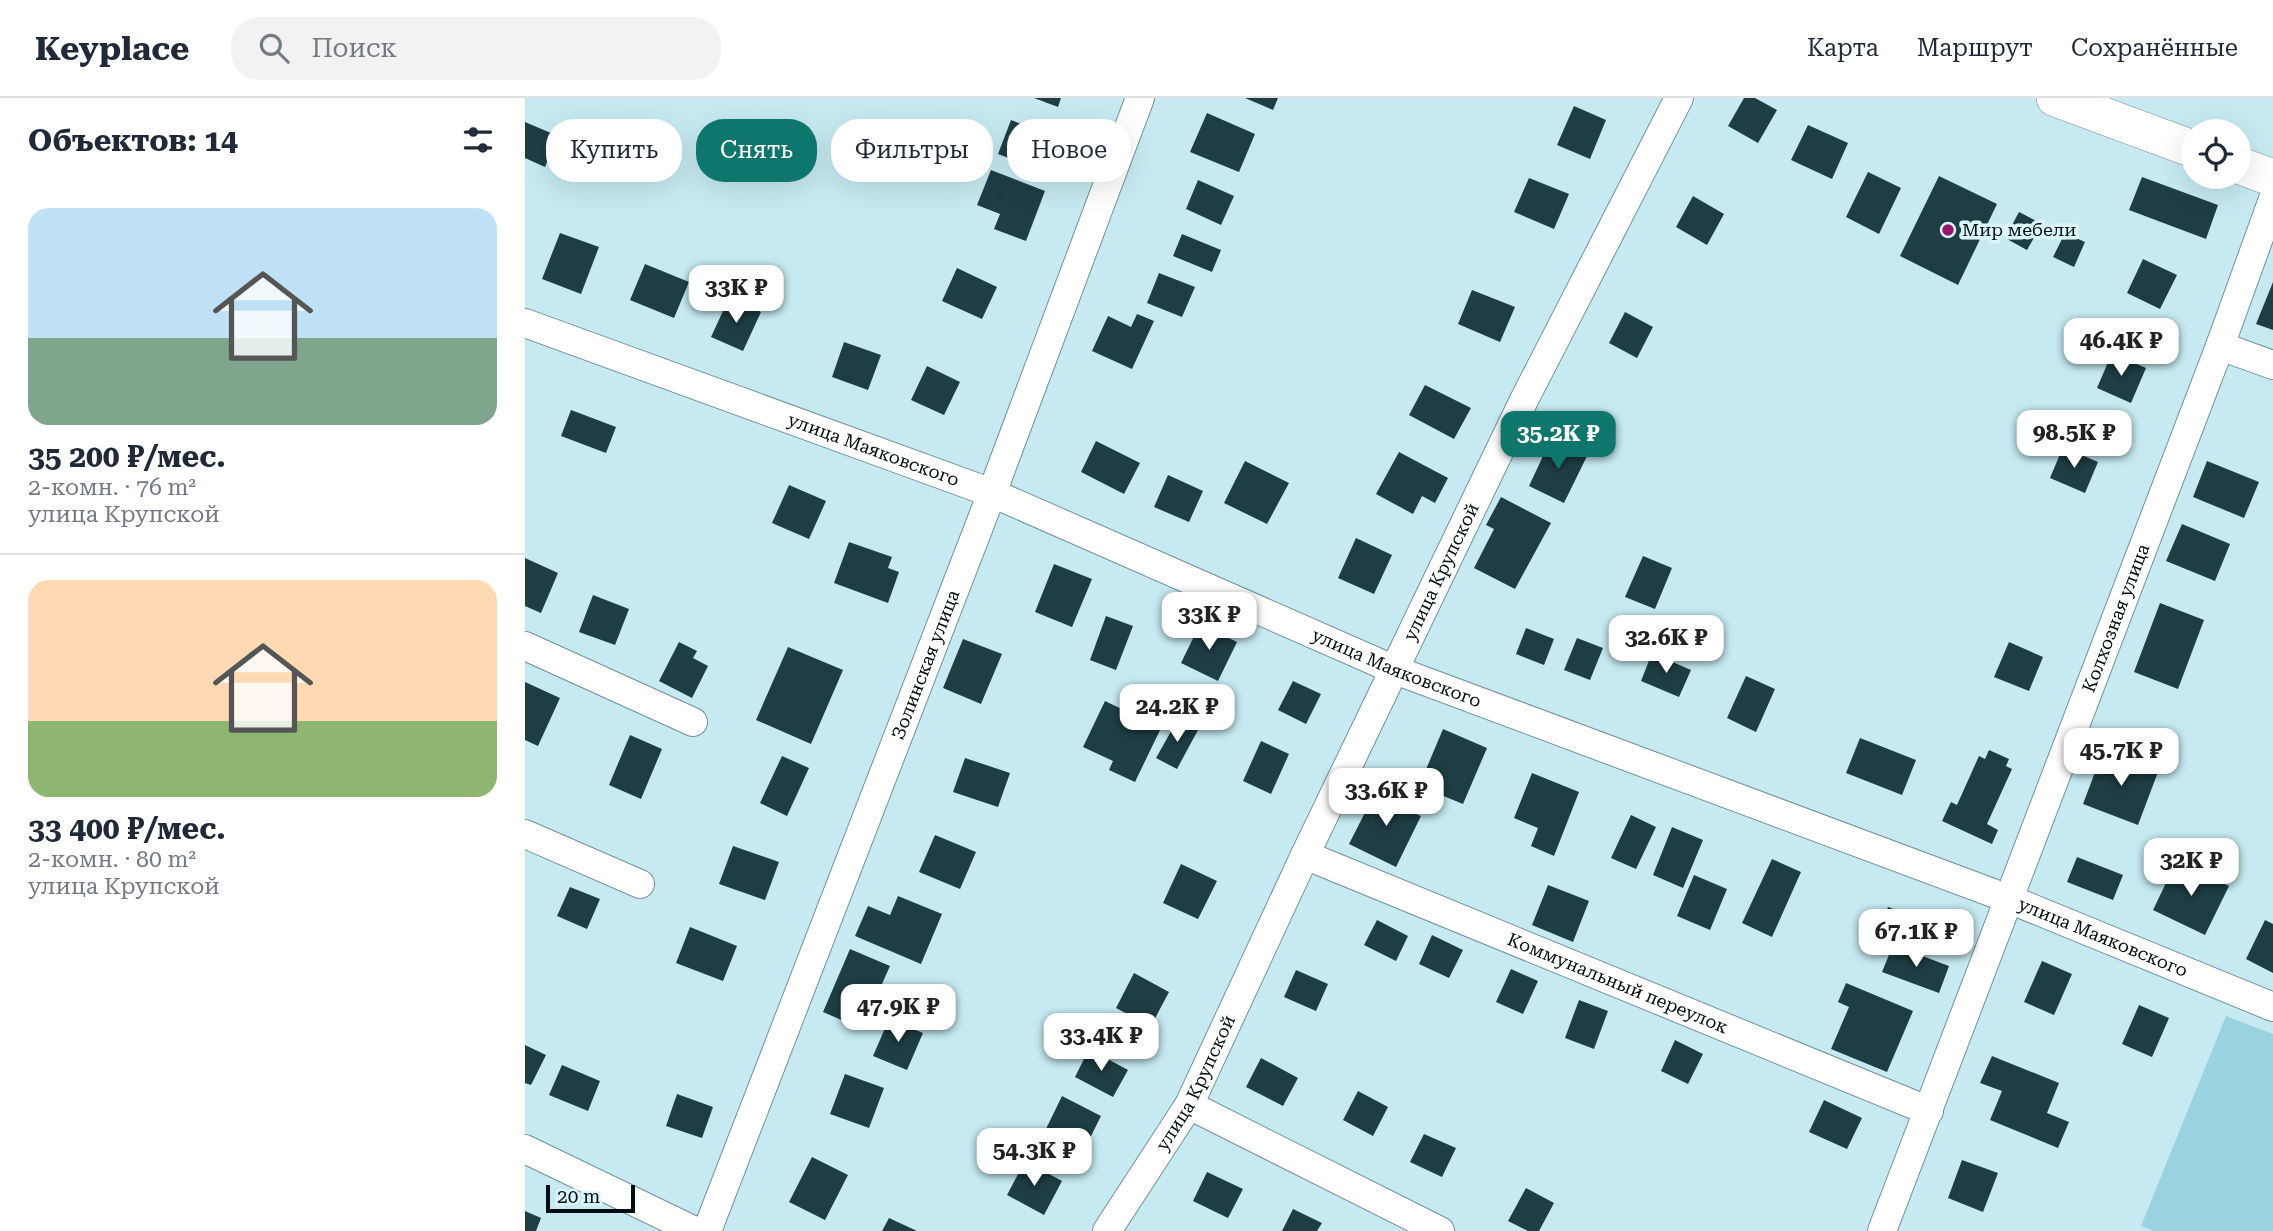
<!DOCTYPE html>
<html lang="ru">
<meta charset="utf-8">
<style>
:root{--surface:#fff;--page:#f2f2f3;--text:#1f2937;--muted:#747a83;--line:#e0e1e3;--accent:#0f766e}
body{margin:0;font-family:"Roboto Serif",serif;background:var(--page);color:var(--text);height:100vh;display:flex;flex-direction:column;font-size:26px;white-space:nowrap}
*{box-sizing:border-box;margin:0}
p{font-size:23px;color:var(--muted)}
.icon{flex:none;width:38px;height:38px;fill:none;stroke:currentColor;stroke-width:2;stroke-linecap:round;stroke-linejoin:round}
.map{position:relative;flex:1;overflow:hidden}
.details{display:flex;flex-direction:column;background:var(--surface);width:525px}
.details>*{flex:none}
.hud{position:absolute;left:21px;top:21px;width:665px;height:63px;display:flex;gap:14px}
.fabs{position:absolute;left:1656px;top:21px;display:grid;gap:14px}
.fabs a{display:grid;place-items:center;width:70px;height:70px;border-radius:50%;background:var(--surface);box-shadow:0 7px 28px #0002;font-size:35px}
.scale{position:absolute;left:21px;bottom:18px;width:89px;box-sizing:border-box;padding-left:7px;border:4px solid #030e10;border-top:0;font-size:19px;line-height:24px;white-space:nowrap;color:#030e10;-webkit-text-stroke:5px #daf6fc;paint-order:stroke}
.price{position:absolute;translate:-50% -60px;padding:0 16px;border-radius:14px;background:#fff;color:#222;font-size:23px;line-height:46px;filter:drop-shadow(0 2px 4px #0008)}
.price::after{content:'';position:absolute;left:50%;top:42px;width:21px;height:16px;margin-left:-10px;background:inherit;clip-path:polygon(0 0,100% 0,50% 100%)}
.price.active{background:var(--accent);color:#fff}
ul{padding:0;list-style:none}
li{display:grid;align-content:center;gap:14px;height:371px;padding:0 28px}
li+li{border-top:2px solid var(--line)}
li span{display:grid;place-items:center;height:217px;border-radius:21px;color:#555}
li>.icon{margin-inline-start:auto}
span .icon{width:126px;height:126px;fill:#fffc;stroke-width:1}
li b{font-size:30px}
h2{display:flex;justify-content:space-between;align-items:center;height:84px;padding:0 28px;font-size:30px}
.chip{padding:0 24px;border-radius:28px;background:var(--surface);box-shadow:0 7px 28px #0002;font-size:24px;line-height:63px}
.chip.active{background:var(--accent);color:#fff}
header{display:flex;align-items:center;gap:42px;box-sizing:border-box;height:98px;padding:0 35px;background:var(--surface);border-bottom:2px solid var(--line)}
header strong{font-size:33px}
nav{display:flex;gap:38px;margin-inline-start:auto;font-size:24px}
.search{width:490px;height:63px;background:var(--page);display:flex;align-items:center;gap:18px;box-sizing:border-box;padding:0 24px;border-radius:28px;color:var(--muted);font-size:26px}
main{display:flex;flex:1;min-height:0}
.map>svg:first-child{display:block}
</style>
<header>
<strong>Keyplace</strong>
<div class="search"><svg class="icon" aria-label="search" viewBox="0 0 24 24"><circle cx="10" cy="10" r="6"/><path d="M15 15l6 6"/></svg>Поиск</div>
<nav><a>Карта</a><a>Маршрут</a><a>Сохранённые</a></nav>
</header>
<main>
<section class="details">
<h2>Объектов: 14<svg class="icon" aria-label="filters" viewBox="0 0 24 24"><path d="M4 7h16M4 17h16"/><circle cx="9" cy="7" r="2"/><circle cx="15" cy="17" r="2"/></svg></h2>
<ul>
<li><span style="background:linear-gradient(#bfe0f5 60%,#7fa58c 0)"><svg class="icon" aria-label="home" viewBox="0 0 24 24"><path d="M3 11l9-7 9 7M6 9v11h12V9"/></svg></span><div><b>35 200 ₽/мес.</b><p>2-комн. · 76 m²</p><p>улица Крупской</p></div></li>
<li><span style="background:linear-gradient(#ffd9b3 65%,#8fb573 0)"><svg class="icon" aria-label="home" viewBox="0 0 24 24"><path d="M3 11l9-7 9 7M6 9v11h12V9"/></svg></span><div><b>33 400 ₽/мес.</b><p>2-комн. · 80 m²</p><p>улица Крупской</p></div></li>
</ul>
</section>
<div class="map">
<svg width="1748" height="1133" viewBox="0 0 1748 1133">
<rect width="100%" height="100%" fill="#c7eaf2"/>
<path fill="#99d3df" d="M 1701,918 L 1748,936 L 1748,1133 L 1629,1133 L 1616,1128 Z"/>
<path fill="#1f3e44" d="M 509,0 L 536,0 L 533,9 Z
M 720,0 L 753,0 L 748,12 Z
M 1219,0 L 1230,0 L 1252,12 L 1233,45 L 1203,28 Z
M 1049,8 L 1081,22 L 1065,61 L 1032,47 Z
M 682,15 L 730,36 L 714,74 L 665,54 Z
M 486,22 L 522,36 L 510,70 L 473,56 Z
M 0,24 L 33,38 L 20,69 L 0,60 Z
M 1283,27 L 1323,45 L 1307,81 L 1266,62 Z
M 466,72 L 520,93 L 501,143 L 469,131 L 475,116 L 452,107 Z
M 1343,74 L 1376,90 L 1354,136 L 1321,119 Z
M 1414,78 L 1472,106 L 1433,187 L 1375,158 Z
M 1617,79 L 1693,107 L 1681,141 L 1604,112 Z
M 1004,80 L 1044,96 L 1029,131 L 989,114 Z
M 673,82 L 709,98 L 696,127 L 661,111 Z
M 1168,98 L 1199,116 L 1182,147 L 1151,129 Z
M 1494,114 L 1517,126 L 1502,152 L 1480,140 Z
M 35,135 L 74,149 L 56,196 L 17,181 Z
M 1540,135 L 1560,144 L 1549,169 L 1528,159 Z
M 657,136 L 696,152 L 687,174 L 648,158 Z
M 1618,161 L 1652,177 L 1635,211 L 1602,195 Z
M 120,166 L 164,184 L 149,220 L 105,202 Z
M 432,170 L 472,189 L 457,221 L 417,203 Z
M 634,175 L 670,189 L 657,219 L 622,205 Z
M 1748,184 L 1748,232 L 1731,226 Z
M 947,192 L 990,209 L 975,244 L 933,226 Z
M 204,200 L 236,214 L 218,253 L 186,239 Z
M 1100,214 L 1128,229 L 1112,260 L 1084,245 Z
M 612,216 L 629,223 L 607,271 L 567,253 L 583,218 L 606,229 Z
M 319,244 L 356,257 L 343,292 L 307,279 Z
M 1587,255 L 1621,270 L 1606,305 L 1572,290 Z
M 402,268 L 435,284 L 419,317 L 386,302 Z
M 900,287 L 946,310 L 929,341 L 884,317 Z
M 46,312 L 91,329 L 81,355 L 36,338 Z
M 1026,341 L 1062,358 L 1039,405 L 1004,388 Z
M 571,343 L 615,365 L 599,396 L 556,374 Z
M 1538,349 L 1573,364 L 1560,395 L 1525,380 Z
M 874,354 L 923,380 L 910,405 L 897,398 L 888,416 L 851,396 Z
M 720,363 L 764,385 L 742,426 L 699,405 Z
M 1682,363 L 1734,384 L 1719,420 L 1668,399 Z
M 643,377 L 678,393 L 664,424 L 629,409 Z
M 264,387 L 301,403 L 284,441 L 247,425 Z
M 976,399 L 1026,425 L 990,491 L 949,470 L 969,431 L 961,427 Z
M 1657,426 L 1705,446 L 1690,483 L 1641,463 Z
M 831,440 L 867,457 L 849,496 L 813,480 Z
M 324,444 L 367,459 L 363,470 L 374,474 L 363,505 L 309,485 Z
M 1118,458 L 1147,470 L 1130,511 L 1100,499 Z
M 0,460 L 33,475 L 16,515 L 0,508 Z
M 529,466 L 567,481 L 547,529 L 510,514 Z
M 68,497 L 104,511 L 90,547 L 54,534 Z
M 1635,505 L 1679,522 L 1653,591 L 1609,574 Z
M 581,518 L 608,528 L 591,572 L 565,562 Z
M 675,526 L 712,544 L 693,583 L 656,565 Z
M 1001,530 L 1029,541 L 1019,567 L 991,556 Z
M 1052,540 L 1078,550 L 1065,582 L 1039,572 Z
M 438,541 L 477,556 L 456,606 L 418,590 Z
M 154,544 L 172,553 L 168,560 L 183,568 L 167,600 L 134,583 Z
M 1484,544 L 1518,559 L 1504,593 L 1469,579 Z
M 263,549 L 318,572 L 286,646 L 231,622 Z
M 1127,555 L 1166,572 L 1154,599 L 1116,583 Z
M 1221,578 L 1250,591 L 1231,634 L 1202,620 Z
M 768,583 L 796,596 L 781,626 L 753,612 Z
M 0,584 L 35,600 L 13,648 L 0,642 Z
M 580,603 L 636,630 L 610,684 L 584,672 L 588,663 L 558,649 Z
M 653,621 L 673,632 L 652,671 L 631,660 Z
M 918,631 L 962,650 L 938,706 L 894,688 Z
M 105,637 L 137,651 L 116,701 L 84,687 Z
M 1335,640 L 1391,662 L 1377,697 L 1321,675 Z
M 736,643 L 764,656 L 746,696 L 718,683 Z
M 1464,652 L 1484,661 L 1481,668 L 1487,671 L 1462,726 L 1473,732 L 1467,746 L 1417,723 L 1426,704 L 1432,707 L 1454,658 L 1460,661 Z
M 1578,653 L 1633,674 L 1613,727 L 1558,706 Z
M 257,658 L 284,670 L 262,718 L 235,705 Z
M 440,660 L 485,675 L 473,709 L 428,694 Z
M 1007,675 L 1054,694 L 1029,758 L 1006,748 L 1013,730 L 989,720 Z
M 853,689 L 886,705 L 883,712 L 896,718 L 871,769 L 824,746 Z
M 1106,717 L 1131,729 L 1111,771 L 1086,760 Z
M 1147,729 L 1178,742 L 1158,790 L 1128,777 Z
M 410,737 L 451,754 L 435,791 L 394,774 Z
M 208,748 L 254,764 L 240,802 L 194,786 Z
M 1552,759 L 1598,777 L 1588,802 L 1542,784 Z
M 1247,761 L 1276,774 L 1247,839 L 1217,825 Z
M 1652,762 L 1704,788 L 1680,837 L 1628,812 Z
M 656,766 L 692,783 L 673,821 L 638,805 Z
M 1169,777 L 1202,791 L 1185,832 L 1152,818 Z
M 1023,787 L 1064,803 L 1048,844 L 1007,827 Z
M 45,789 L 75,801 L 62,831 L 32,818 Z
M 373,798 L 417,816 L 396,866 L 330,838 L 343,808 L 365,817 Z
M 1363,809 L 1409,826 L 1399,853 L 1353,835 Z
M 852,822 L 883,838 L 871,863 L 839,847 Z
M 1740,822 L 1748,826 L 1748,875 L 1721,861 Z
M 165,829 L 212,848 L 198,883 L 151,865 Z
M 907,837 L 938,852 L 924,880 L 894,866 Z
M 1368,847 L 1424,868 L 1414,895 L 1357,874 Z
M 325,851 L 365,868 L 337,931 L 298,914 Z
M 1517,863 L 1547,876 L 1529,917 L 1499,904 Z
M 986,871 L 1013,883 L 998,916 L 971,904 Z
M 771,872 L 803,886 L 791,913 L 759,899 Z
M 609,875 L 644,894 L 626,928 L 591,910 Z
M 1321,885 L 1388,913 L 1362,974 L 1306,951 L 1324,909 L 1313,904 Z
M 1054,902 L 1083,913 L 1069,951 L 1040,940 Z
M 1614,907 L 1644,920 L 1627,959 L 1597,946 Z
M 364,921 L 398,935 L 382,972 L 348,958 Z
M 1150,942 L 1178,956 L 1163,986 L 1136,973 Z
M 0,947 L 21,957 L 6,987 L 0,985 Z
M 564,951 L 603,972 L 588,999 L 550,979 Z
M 1467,958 L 1534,985 L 1522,1015 L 1544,1024 L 1533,1050 L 1465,1022 L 1477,993 L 1455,985 Z
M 736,960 L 773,980 L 758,1008 L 721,989 Z
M 37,967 L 75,983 L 63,1013 L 24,997 Z
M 320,976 L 359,990 L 344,1030 L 305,1016 Z
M 833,993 L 863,1009 L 848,1038 L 818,1022 Z
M 152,996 L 188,1009 L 177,1040 L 141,1028 Z
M 537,998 L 576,1018 L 558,1054 L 519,1035 Z
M 1299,1002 L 1337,1020 L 1322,1051 L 1284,1034 Z
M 899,1036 L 931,1050 L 917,1079 L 885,1064 Z
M 287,1059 L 323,1077 L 300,1122 L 264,1104 Z
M 1437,1062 L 1473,1075 L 1458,1114 L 1423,1100 Z
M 500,1063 L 537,1083 L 519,1117 L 482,1097 Z
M 682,1074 L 718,1091 L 703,1120 L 668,1103 Z
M 1001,1090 L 1029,1105 L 1014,1133 L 1003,1133 L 983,1123 Z
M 768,1111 L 797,1125 L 792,1133 L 757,1133 Z
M 0,1113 L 16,1120 L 11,1133 L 0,1133 Z
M 364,1120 L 392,1133 L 357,1133 Z"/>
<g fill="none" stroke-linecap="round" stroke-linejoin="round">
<defs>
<g id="minor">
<path id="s1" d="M 0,225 L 467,395 L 870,572 L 1484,801 L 1748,909"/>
<path d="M 1695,248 L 1748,267"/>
<path d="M 0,548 L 168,624"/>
<path d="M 0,736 L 115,786"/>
<path id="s2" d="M 780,757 L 1404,1013"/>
<path d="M 664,1007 L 915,1133"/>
<path d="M 0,1051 L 170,1133"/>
<path id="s3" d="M 182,1133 L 467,395 L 615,0"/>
<path id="s4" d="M 582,1133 L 664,1007 L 780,757 L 999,302 L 1154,0"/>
<path id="s5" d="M 1357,1133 L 1695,248 L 1748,101"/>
</g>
<path id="major" d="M 1530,0 L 1668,51
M 1713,67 L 1748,80"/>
</defs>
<use href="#minor" stroke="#719299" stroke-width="30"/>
<use href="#major" stroke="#719299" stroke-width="38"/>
<use href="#minor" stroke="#fff" stroke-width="28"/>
<use href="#major" stroke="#fff" stroke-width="37"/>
</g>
<circle fill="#991469" stroke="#daf6fc" stroke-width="2.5" cx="1423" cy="132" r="7"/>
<g text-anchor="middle" stroke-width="7" stroke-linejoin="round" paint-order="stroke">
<g font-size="18" fill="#030e10" stroke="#daf6fc" text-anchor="start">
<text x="1437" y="138">Мир мебели</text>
</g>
<g font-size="18" fill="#030e10" stroke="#daf6fc">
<text dy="6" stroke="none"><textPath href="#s1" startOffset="371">улица Маяковского</textPath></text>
<text dy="6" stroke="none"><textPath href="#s4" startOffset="740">улица Крупской</textPath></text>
<text dy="6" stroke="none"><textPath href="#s5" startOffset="656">Колхозная улица</textPath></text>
<text dy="6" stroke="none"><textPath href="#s3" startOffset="607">Золинская улица</textPath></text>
<text dy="6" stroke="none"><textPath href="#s1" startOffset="938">улица Маяковского</textPath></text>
<text dy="6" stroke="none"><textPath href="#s1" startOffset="1694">улица Маяковского</textPath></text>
<text dy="6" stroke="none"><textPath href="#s2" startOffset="338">Коммунальный переулок</textPath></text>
<text dy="6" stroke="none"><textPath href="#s4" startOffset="173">улица Крупской</textPath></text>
</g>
</g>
</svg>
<div class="fabs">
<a><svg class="icon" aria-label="locate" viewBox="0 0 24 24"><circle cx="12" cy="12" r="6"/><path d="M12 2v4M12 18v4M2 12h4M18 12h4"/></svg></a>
</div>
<div class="scale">20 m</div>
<b class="price" style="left:211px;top:227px">33K ₽</b>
<b class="price" style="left:1596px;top:280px">46.4K ₽</b>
<b class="price" style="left:1549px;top:372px">98.5K ₽</b>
<b class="price active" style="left:1033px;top:373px">35.2K ₽</b>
<b class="price" style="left:684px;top:554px">33K ₽</b>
<b class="price" style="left:1141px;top:577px">32.6K ₽</b>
<b class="price" style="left:652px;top:646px">24.2K ₽</b>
<b class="price" style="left:1596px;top:690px">45.7K ₽</b>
<b class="price" style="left:861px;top:730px">33.6K ₽</b>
<b class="price" style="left:1666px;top:800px">32K ₽</b>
<b class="price" style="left:1391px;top:871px">67.1K ₽</b>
<b class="price" style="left:373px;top:946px">47.9K ₽</b>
<b class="price" style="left:576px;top:975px">33.4K ₽</b>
<b class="price" style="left:509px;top:1090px">54.3K ₽</b>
<div class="hud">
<a class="chip">Купить</a>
<a class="chip active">Снять</a>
<a class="chip">Фильтры</a>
<a class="chip">Новое</a>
</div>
</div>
</main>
